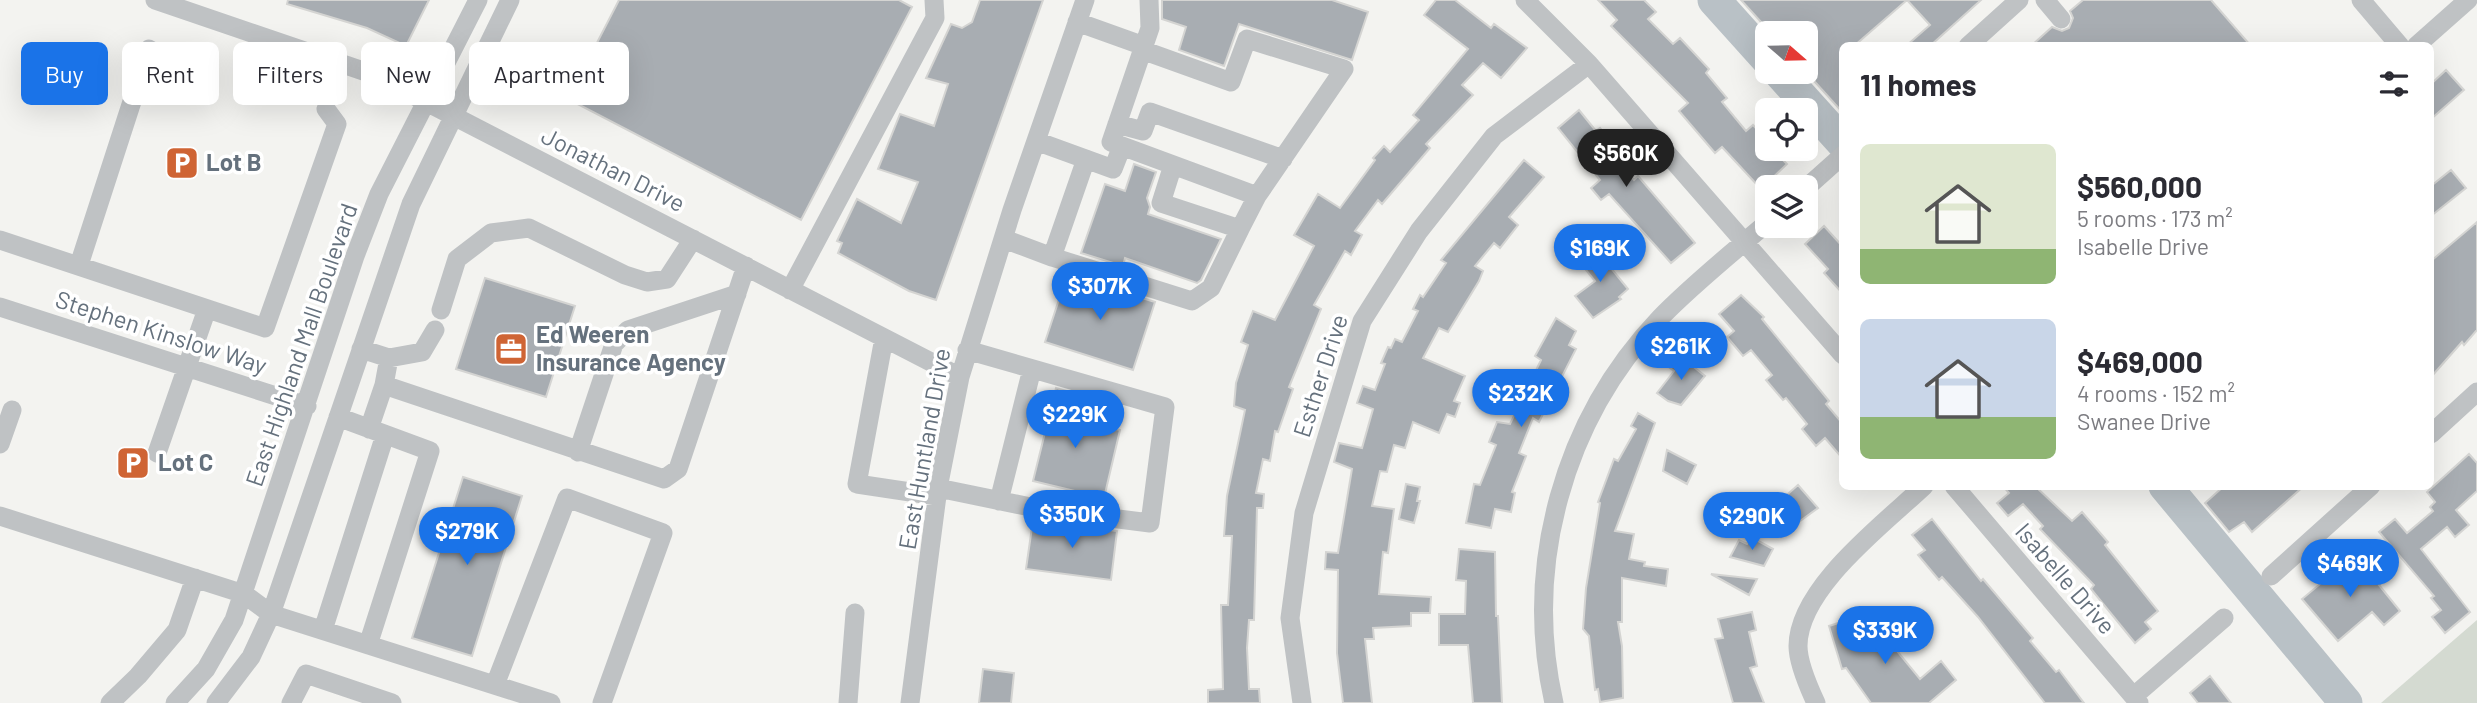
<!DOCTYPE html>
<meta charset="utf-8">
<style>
:root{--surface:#fff;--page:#f7f7f7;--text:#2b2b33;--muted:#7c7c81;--accent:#1a73e8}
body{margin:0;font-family:Barlow,sans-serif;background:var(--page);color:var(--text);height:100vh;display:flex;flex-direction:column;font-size:26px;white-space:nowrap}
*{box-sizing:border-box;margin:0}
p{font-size:23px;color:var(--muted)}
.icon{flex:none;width:38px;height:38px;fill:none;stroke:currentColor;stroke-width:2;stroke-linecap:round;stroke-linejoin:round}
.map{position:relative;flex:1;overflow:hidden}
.drawer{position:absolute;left:1839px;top:42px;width:595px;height:448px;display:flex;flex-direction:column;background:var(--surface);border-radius:10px;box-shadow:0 7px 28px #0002}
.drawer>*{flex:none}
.banner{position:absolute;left:21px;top:42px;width:665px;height:63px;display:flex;gap:14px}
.needle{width:46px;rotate:110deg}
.fabs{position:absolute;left:1755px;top:21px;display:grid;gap:14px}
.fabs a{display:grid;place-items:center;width:63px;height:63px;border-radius:10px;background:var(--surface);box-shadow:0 7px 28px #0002;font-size:35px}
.price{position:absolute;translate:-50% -60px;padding:0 16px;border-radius:24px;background:var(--accent);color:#fff;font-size:23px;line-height:46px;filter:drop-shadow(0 2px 4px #0008)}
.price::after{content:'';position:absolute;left:50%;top:42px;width:21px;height:16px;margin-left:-10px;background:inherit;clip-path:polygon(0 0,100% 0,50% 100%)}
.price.on{background:#222;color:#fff}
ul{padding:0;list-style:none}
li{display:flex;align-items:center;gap:21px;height:175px;padding:0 21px}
li span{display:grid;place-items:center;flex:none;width:196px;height:140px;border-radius:10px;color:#555}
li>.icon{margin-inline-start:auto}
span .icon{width:84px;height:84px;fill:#fffc;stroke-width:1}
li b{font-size:30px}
h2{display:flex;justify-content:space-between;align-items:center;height:84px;padding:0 21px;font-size:30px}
.pill{padding:0 24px;border-radius:10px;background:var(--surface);box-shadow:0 7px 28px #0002;font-size:24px;line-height:63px}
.pill.on{background:var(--accent);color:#fff}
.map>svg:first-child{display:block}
</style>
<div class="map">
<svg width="2477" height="703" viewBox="0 0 2477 703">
<rect width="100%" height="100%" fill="#f3f3f0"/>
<path fill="#d4dad1" d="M 2477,620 L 2477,703 L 2381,703 Z"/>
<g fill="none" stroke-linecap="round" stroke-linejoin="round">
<path stroke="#b9c1c6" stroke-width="33" d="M 1714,0 L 1768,60
M 1779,72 L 1843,143
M 2165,486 L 2346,703"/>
</g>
<path fill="#a8adb2" stroke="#d4d4d2" stroke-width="2" d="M 288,0 L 429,0 L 406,46 L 367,28 L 287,4 Z
M 619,0 L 899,0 L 912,7 L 801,220 L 568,99 Z
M 980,0 L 1043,0 L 936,300 L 909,291 L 838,253 L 842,243 L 837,241 L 857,199 L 901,223 L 918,182 L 878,169 L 900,114 L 934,126 L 948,84 L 926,78 L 951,24 L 962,28 L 972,22 Z
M 1162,0 L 1332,0 L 1368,12 L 1352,60 L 1239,24 L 1224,66 L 1179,50 L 1186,27 L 1162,19 Z
M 1436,0 L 1455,0 L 1491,28 L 1494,24 L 1527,48 L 1501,78 L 1483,63 L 1462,85 L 1473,95 L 1426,144 L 1430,148 L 1382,204 L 1378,200 L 1355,231 L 1362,235 L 1351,255 L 1345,251 L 1314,305 L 1321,309 L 1289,387 L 1293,389 L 1278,432 L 1275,431 L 1270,461 L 1263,459 L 1256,493 L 1264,494 L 1263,508 L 1257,508 L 1254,620 L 1249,620 L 1247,648 L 1249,689 L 1259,689 L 1260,703 L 1208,703 L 1208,690 L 1223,689 L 1221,605 L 1228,605 L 1232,536 L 1224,536 L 1227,496 L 1245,410 L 1234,406 L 1236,383 L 1248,345 L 1241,342 L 1253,311 L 1275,320 L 1314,246 L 1294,235 L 1318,194 L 1340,208 L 1375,160 L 1373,158 L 1384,146 L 1390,152 L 1419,120 L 1413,115 L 1468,49 L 1424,15 Z
M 1598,0 L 1644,0 L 1656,12 L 1648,19 L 1673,44 L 1680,38 L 1709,69 L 1706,73 L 1727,98 L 1722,102 L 1746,131 L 1753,125 L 1768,141 L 1768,149 L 1772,149 L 1787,164 L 1761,189 L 1722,147 L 1715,153 L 1679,111 L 1688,103 L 1611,26 L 1617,20 Z
M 1741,0 L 1981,0 L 1930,46 L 1906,46 L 1930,25 L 1907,0 L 1854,46 L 1843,46 L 1843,113 L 1806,72 L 1806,33 L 1771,33 Z
M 2083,0 L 2211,0 L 2251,46 L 2031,46 L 2052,27 L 2062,31 L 2069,28 L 2073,18 L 2070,11 Z
M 2446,70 L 2464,90 L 2431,119 L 2431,84 Z
M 1579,110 L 1596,131 L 1600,128 L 1609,139 L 1604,144 L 1634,180 L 1638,176 L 1695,243 L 1671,263 L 1609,194 L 1601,200 L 1591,188 L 1600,180 L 1558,128 Z
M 1524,160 L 1544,177 L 1509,217 L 1518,225 L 1500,248 L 1494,243 L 1475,266 L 1483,271 L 1479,281 L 1448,332 L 1439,328 L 1423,358 L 1465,376 L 1454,401 L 1460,403 L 1455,417 L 1447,414 L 1439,433 L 1413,422 L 1405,448 L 1394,445 L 1387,472 L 1380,471 L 1372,506 L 1394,509 L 1388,553 L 1383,552 L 1379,594 L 1431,597 L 1430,613 L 1411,613 L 1411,626 L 1373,628 L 1374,639 L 1365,639 L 1372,703 L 1343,703 L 1337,653 L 1338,570 L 1325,569 L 1326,552 L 1338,553 L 1352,469 L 1334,462 L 1339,443 L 1362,448 L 1373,409 L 1357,403 L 1363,386 L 1375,390 L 1385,364 L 1381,363 L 1388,347 L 1391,348 L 1395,339 L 1402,342 L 1418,311 L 1413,309 L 1420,295 L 1423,297 L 1446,263 L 1441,260 Z
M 1134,164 L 1156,172 L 1147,198 L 1150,207 L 1148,214 L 1221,239 L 1201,280 L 1197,283 L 1125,258 L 1123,266 L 1081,253 L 1105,184 L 1125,191 Z
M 2451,170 L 2466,188 L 2431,216 L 2431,186 Z
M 2477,222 L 2477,330 L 2464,345 L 2462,342 L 2431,377 L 2431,261 Z
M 1824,226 L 1843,247 L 1843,294 L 1824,273 L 1828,269 L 1805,244 Z
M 1593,246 L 1628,289 L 1619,297 L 1621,299 L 1593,318 L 1575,296 L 1595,281 L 1577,259 Z
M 1067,275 L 1155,302 L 1133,370 L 1045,342 Z
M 485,278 L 575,306 L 546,397 L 456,369 Z
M 1741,295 L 1764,317 L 1762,319 L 1829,401 L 1826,404 L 1843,424 L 1843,459 L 1825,438 L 1816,446 L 1802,429 L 1807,424 L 1786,398 L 1783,400 L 1766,380 L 1772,375 L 1751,350 L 1743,356 L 1727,337 L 1734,331 L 1719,314 Z
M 1556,318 L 1576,331 L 1569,345 L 1576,349 L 1539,422 L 1533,418 L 1519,453 L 1526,456 L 1512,492 L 1515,493 L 1511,512 L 1495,509 L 1491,528 L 1466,523 L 1474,484 L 1480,485 L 1496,445 L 1489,442 L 1497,422 L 1510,424 L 1541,360 L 1535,356 Z
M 1680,356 L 1705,376 L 1681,405 L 1668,401 L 1657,393 L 1674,371 L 1670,368 Z
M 1056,388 L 1080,395 L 1074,419 L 1120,430 L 1104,498 L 1033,481 Z
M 1638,413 L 1655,423 L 1615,531 L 1634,534 L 1629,559 L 1645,562 L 1644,566 L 1668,569 L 1666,586 L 1622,578 L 1622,622 L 1618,622 L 1622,646 L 1623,698 L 1600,702 L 1598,689 L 1595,690 L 1589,636 L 1583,629 L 1586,588 L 1600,503 L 1598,502 L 1614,459 L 1618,461 L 1636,429 L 1631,426 Z
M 1667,450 L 1696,465 L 1687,484 L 1663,471 Z
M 2469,454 L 2477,463 L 2477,491 L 2456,510 L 2469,525 L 2455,537 L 2447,527 L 2421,549 L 2470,612 L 2445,633 L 2432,617 L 2441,610 L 2431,598 L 2434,596 L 2379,532 L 2395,519 L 2407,533 L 2433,511 L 2430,507 L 2435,502 L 2427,492 Z
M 463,477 L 522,496 L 472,656 L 412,638 Z
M 1406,484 L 1420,487 L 1417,501 L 1420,501 L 1414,523 L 1399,519 Z
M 1798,485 L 1818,508 L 1796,524 L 1793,521 L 1781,537 L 1763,516 Z
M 2003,486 L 2035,486 L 2072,521 L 2082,512 L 2108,542 L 2105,545 L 2158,611 L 2145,622 L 2151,629 L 2135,643 L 2091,589 L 2094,585 L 2040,529 L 2043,526 L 2023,504 L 2008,516 L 1997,503 L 2009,493 Z
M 2224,486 L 2304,486 L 2252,532 L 2244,522 L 2229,532 L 2205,503 Z
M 1932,519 L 1981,581 L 1983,579 L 2033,638 L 2030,641 L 2056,672 L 2059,670 L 2084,703 L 2045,703 L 1978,617 L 1942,577 L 1939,580 L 1918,555 L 1925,550 L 1912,535 Z
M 1033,520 L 1117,531 L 1111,580 L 1026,569 Z
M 1751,537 L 1773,549 L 1764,566 L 1730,557 L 1739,540 L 1747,544 Z
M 1459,549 L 1495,552 L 1496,616 L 1498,616 L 1502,703 L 1473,703 L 1468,645 L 1439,645 L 1439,614 L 1465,614 L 1466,581 L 1456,580 Z
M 2356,554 L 2382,582 L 2379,585 L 2400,611 L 2384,625 L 2372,612 L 2338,641 L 2302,599 Z
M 1711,574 L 1757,579 L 1749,595 Z
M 1752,612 L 1756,630 L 1749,632 L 1757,666 L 1750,668 L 1764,703 L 1733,703 L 1715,639 L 1723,638 L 1718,619 Z
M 1857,617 L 1866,646 L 1876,621 L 1899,632 L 1888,640 L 1920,679 L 1941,661 L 1956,680 L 1929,703 L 1871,703 L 1846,668 L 1842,669 L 1829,626 Z
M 983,669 L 1014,673 L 1011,703 L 979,703 Z
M 2210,676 L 2231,703 L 2198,703 L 2190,693 Z"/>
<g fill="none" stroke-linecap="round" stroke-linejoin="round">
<path stroke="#bfc2c4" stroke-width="19" d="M 155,0 L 372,74 L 960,377
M 1525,0 L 1589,64 L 1843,355
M 2045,0 L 2061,19
M 2361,0 L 2400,46
M 1077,22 L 1144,46
M 1968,46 L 2019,0
M 2416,46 L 2468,0
M 1142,50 L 1231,82 L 1247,39 L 1344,69 L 1257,196 L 1111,142 L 1150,28 L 1149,0
M 1117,124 L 1143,131 L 1150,112 L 1283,159
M 1036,141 L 1113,169 L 1122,146
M 1173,165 L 1161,203 L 1240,229 L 1257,196
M 1806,188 L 1843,155
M 1004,239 L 1052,257 L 1086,159
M 0,240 L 265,328 L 337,124 L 326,109
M 1052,257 L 1192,301 L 1211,288 L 1240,229
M 79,265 L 149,49
M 790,290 L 928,31 L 935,18 L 934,0
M 0,307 L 307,406
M 441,310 L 457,259 L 491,233 L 529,228 L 625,275 L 647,282 L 667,279 L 693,239
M 884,338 L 857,484 L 937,496
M 361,349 L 389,358 L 384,385 L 664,479 L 678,469 L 746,266
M 389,358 L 422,352 L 435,330
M 338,417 L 430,451 L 368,645
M 369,429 L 384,385
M 2431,434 L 2477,392
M 0,444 L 12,410
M 578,452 L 614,344 L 628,330 L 737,294
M 157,453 L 207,309
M 1954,486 L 2139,703
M 938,488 L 1040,509 L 1150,523 L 1165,407 L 967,350
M 999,501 L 1032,369
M 0,516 L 244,594 L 271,614 L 551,703
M 2271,576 L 2371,486
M 323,630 L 385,435
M 495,685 L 567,498 L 663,533 L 602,703
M 2134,696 L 2224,618
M 110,703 L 138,676 L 177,630 L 195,578
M 175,703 L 206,669 L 234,620 L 355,256 L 379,194 L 478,0
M 216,703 L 251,657 L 271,614 L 411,204 L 510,0
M 291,703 L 306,674 L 392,703
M 848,703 L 855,613
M 910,703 L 938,488 L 960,377 L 1012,210 L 1085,0
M 1302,703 L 1290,618 L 1304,513 L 1362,321 L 1419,231 L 1494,136 L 1589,64
M 1554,703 C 1523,566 1563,420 1660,318 C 1693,284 1732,253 1768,222
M 1816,703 C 1809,688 1798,662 1798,646 C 1798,588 1885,523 1924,486"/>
</g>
<defs>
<symbol id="parking-square" viewBox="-11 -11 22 22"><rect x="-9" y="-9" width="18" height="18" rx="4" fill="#cf6434" stroke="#fff"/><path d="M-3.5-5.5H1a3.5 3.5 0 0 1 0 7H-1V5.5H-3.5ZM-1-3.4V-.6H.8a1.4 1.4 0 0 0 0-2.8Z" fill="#fff"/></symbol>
<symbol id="office-square" viewBox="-11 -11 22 22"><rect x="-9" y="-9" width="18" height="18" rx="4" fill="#cf6434" stroke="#fff"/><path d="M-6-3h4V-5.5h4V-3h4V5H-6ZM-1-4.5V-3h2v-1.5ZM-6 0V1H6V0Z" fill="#fff"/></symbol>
</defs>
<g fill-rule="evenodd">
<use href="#parking-square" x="163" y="144" width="38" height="38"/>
<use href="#office-square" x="492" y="330" width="38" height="38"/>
<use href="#parking-square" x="114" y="444" width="38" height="38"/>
</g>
<g text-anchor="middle" stroke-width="7" stroke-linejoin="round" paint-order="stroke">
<g font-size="24" font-weight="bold" fill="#65717d" stroke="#fff" text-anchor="start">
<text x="206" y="171">Lot B</text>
<text x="536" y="343">Ed Weeren<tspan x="536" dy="28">Insurance Agency</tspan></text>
<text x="158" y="471">Lot C</text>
</g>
<g font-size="24" fill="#65717d" stroke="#fff">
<text transform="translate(613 170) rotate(27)" y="8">Jonathan Drive</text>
<text transform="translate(161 333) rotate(18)" y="8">Stephen Kinslow Way</text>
<text transform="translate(302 345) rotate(-71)" y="8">East Highland Mall Boulevard</text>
<text transform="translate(1321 376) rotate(-72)" y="8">Esther Drive</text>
<text transform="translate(925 449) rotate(-80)" y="8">East Huntland Drive</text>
<text transform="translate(2065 579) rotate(49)" y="8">Isabelle Drive</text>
</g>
</g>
</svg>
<div class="fabs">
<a><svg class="needle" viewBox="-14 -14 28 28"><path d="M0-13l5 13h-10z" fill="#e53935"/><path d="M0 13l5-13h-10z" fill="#7c7c81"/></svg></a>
<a><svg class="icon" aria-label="locate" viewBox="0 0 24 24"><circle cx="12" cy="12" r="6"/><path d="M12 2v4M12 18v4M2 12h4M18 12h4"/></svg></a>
<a><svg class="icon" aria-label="layers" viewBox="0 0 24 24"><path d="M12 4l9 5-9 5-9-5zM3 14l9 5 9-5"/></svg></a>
</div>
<b class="price on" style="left:1626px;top:189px">$560K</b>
<b class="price" style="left:1600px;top:284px">$169K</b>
<b class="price" style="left:1100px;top:322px">$307K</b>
<b class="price" style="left:1681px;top:382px">$261K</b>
<b class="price" style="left:1521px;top:429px">$232K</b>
<b class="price" style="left:1075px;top:450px">$229K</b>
<b class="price" style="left:1072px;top:550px">$350K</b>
<b class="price" style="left:1752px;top:552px">$290K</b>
<b class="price" style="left:467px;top:567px">$279K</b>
<b class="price" style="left:2350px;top:599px">$469K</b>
<b class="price" style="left:1885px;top:666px">$339K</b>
<div class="banner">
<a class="pill on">Buy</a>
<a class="pill">Rent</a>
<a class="pill">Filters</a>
<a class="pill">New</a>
<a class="pill">Apartment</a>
</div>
<section class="drawer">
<h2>11 homes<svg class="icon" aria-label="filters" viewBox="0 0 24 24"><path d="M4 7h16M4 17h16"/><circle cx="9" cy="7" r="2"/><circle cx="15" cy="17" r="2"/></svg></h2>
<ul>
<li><span style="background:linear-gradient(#dfe7d0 75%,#8fb573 0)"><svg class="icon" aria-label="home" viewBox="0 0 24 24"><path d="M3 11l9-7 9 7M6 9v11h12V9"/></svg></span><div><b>$560,000</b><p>5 rooms · 173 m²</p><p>Isabelle Drive</p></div></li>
<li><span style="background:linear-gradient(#c9d6e8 70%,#8fb573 0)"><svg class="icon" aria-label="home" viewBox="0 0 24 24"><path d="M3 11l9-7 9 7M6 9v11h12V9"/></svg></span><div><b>$469,000</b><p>4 rooms · 152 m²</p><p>Swanee Drive</p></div></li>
</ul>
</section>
</div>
